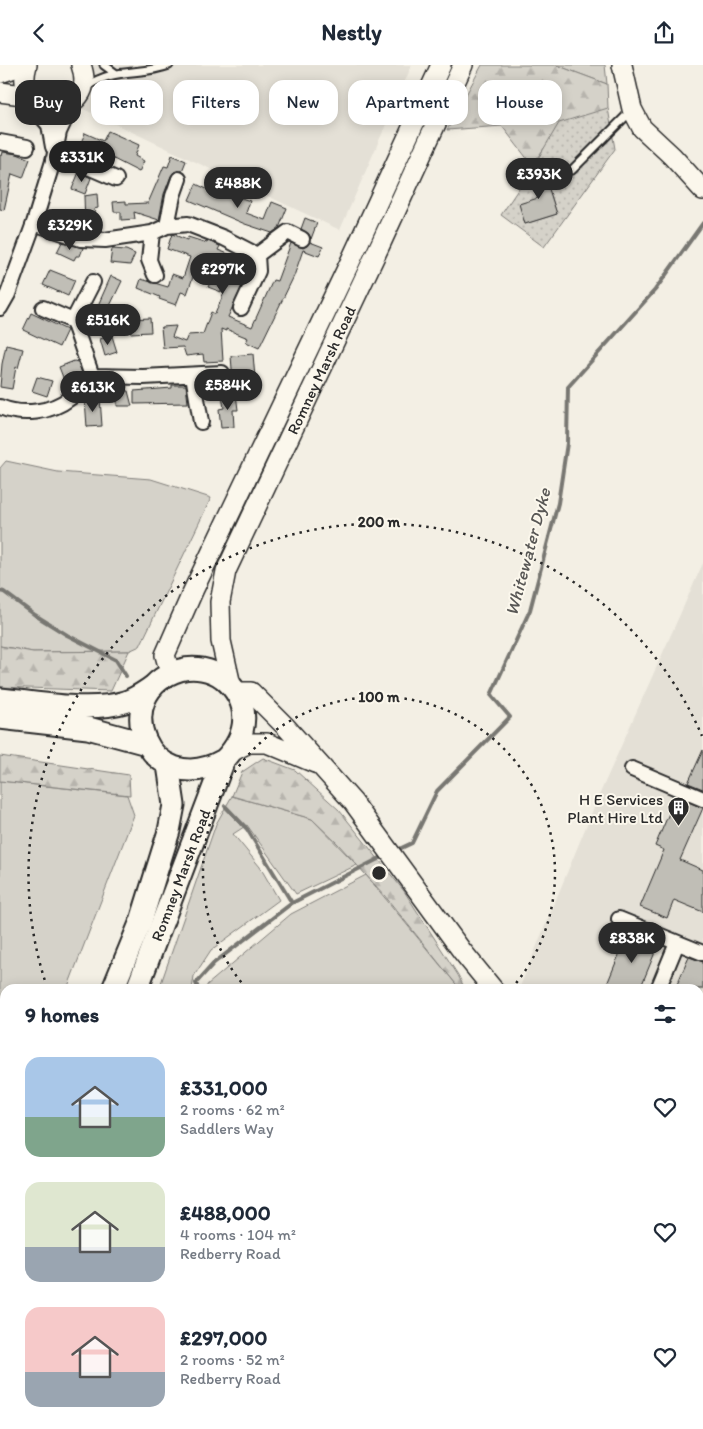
<!DOCTYPE html>
<meta charset="utf-8">
<style>
:root{--surface:#fff;--page:#f6f6f7;--text:#1f2937;--muted:#747a83;--accent:#2b2b2b}
body{margin:0;font-family:Itim,sans-serif;background:var(--page);color:var(--text);height:100vh;display:flex;flex-direction:column;font-size:19px;white-space:nowrap}
*{box-sizing:border-box;margin:0}
p{font-size:16px;color:var(--muted)}
.icon{flex:none;width:28px;height:28px;fill:none;stroke:currentColor;stroke-width:2;stroke-linecap:round;stroke-linejoin:round}
.map{position:relative;flex:1;overflow:hidden}
.drawer{position:absolute;left:0px;top:919px;width:704px;height:446px;display:flex;flex-direction:column;background:var(--surface);border-radius:15px 15px 0 0;box-shadow:0 2px 12px #0003}
.drawer>*{flex:none}
.guide{position:absolute;left:15px;top:15px;width:674px;height:45px;display:flex;gap:10px}
.price{position:absolute;translate:-50% -42px;padding:0 11px;border-radius:18px;background:var(--accent);color:#fff;font-size:16px;line-height:32px;filter:drop-shadow(0 1px 2px #0008)}
.price::after{content:'';position:absolute;left:50%;top:30px;width:15px;height:11px;margin-left:-8px;background:inherit;clip-path:polygon(0 0,100% 0,50% 100%)}
.price.selected{background:#222;color:#fff}
ul{padding:0;list-style:none}
li{display:flex;align-items:center;gap:15px;height:125px;padding:0 25px}
li span{display:grid;place-items:center;flex:none;width:140px;height:100px;border-radius:15px;color:#555}
li>.icon{margin-inline-start:auto}
span .icon{width:60px;height:60px;fill:#fffc;stroke-width:1}
li b{font-size:21px}
h2{display:flex;justify-content:space-between;align-items:center;height:60px;padding:0 25px;font-size:21px}
.pill{padding:0 18px;border-radius:15px;background:var(--surface);box-shadow:0 2px 12px #0003;font-size:18px;line-height:45px}
.pill.selected{background:var(--accent);color:#fff}
header{display:flex;justify-content:space-between;align-items:center;height:65px;padding:0 25px;background:var(--surface);font-size:22px;font-weight:800}
.map>svg:first-child{display:block}
</style>
<header><svg class="icon" aria-label="back" viewBox="0 0 24 24"><path d="M15 5l-7 7 7 7"/></svg>Nestly<svg class="icon" aria-label="share" viewBox="0 0 24 24"><path d="M12 15V3M7 8l5-5 5 5M5 13v7h14v-7"/></svg></header>
<div class="map">
<svg width="703" height="1364" viewBox="0 0 703 1364">
<defs>
<pattern id="forest-firs" width="22" height="20" patternUnits="userSpaceOnUse" patternTransform="scale(1.25)"><rect width="22" height="20" fill="#d5d2c9"/><path d="M5 1l3.5 6h-7zM16 11l3.5 6h-7z" fill="#b7b4ad"/></pattern>
<pattern id="garden-dots" width="8" height="8" patternUnits="userSpaceOnUse" patternTransform="scale(1.25)"><rect width="8" height="8" fill="#d5d2c9"/><path d="M2 2h.1M6 6h.1" fill="none" stroke="#b7b4ad" stroke-width="1.8" stroke-linecap="round"/></pattern>
</defs>
<rect width="100%" height="100%" fill="#f3efe4"/>
<filter id="ink" filterUnits="userSpaceOnUse"><feTurbulence type="fractalNoise" baseFrequency=".02" numOctaves="2"/><feDisplacementMap in="SourceGraphic" scale="10" xChannelSelector="R" yChannelSelector="G"/><feConvolveMatrix kernelMatrix="1 2 1 2 8 2 1 2 1" color-interpolation-filters="sRGB"/></filter>
<g filter="url(#ink)">
<path fill="#e4e0d6" d="M 83,0 L 412,0 L 340,165 L 79,42 Z
M 703,498 L 703,983 L 699,985 L 699,924 L 519,924 L 597,735 Z
M 699,1253 L 703,1255 L 703,1364 L 343,1364 L 344,1360 L 699,1360 Z"/>
<path fill="#d5d2c9" stroke="#807e7a" d="M 556,0 L 605,0 L 607,19 Z
M 6,396 L 58,407 L 151,414 L 211,433 L 140,581 L 129,586 L 33,587 L 0,581 L 0,403 Z
M 0,716 L 127,730 L 134,750 L 67,924 L 5,924 L 5,1085 L 0,1098 Z
M 232,731 L 312,754 L 357,800 L 296,829 L 247,760 L 233,769 L 260,802 L 279,835 L 211,885 L 194,911 L 192,924 L 159,924 L 216,759 Z
M 366,810 L 460,924 L 207,924 L 207,920 L 291,849 Z
M 5,1318 L 5,1360 L 65,1360 L 64,1364 L 0,1364 L 0,1330 Z
M 81,1360 L 331,1360 L 329,1364 L 80,1364 Z"/>
<path fill="url(#forest-firs)" stroke="#807e7a" d="M 482,0 L 556,0 L 607,19 L 608,43 L 592,70 L 545,82 L 532,100 L 502,61 L 447,65 Z
M 0,581 L 33,587 L 129,586 L 111,626 L 0,622 Z
M 0,691 L 129,710 L 130,730 L 0,716 Z
M 263,693 L 295,705 L 339,745 L 404,826 L 458,910 L 465,924 L 460,924 L 384,830 L 338,779 L 312,754 L 232,731 L 242,707 Z"/>
<path fill="url(#garden-dots)" stroke="#807e7a" fill-rule="evenodd" d="M 608,43 L 615,84 L 544,182 L 501,150 L 533,102 L 559,58 ZM 549,105 L 552,116 L 547,118 L 557,149 L 525,159 L 538,133 L 531,110 Z"/>
<g fill="none" stroke-linecap="round" stroke-linejoin="round">
<path stroke="#787772" stroke-width="4" d="M 0,526 L 4,527 L 35,550 L 67,570 L 116,595 L 126,611
M 225,741 L 247,764 L 292,838
M 395,786 L 412,778 L 437,726 L 510,652 L 491,630 L 530,545 L 558,438 L 567,378 L 568,322 L 655,225 L 703,158
M 198,924 L 196,918 L 214,898 L 292,838 L 386,790
M 77,1364 L 78,1360
M 341,1364 L 342,1360"/>
</g>
<path fill="#c0beb6" stroke="#2b2b2b" d="M 108,66 L 139,80 L 135,91 L 144,96 L 139,107 L 98,86 L 97,88 L 80,80 L 85,68 L 103,76 Z
M 3,87 L 17,89 L 30,94 L 23,113 L 12,109 L 4,145 L 0,144 L 0,90 L 2,91 Z
M 172,90 L 186,96 L 182,106 L 174,107 L 171,111 L 164,129 L 159,155 L 134,147 L 135,154 L 121,155 L 121,147 L 114,147 L 113,137 L 126,136 L 126,139 L 148,138 L 164,101 L 168,102 Z
M 549,105 L 552,116 L 547,118 L 557,149 L 525,159 L 519,139 L 538,133 L 531,110 Z
M 79,107 L 91,113 L 85,129 L 72,124 Z
M 196,119 L 224,132 L 225,127 L 250,136 L 246,148 L 265,155 L 272,137 L 287,143 L 279,163 L 272,168 L 245,159 L 189,135 Z
M 97,129 L 98,143 L 94,144 L 95,154 L 93,159 L 85,160 L 84,131 Z
M 305,153 L 317,158 L 311,174 L 309,169 L 301,164 Z
M 172,169 L 187,175 L 188,172 L 207,178 L 208,176 L 220,181 L 218,185 L 249,197 L 245,209 L 247,210 L 228,252 L 252,262 L 273,215 L 277,216 L 291,178 L 303,183 L 307,181 L 310,177 L 323,182 L 319,191 L 303,185 L 294,211 L 259,283 L 246,277 L 248,273 L 226,264 L 226,266 L 221,264 L 223,296 L 204,297 L 203,289 L 186,291 L 183,282 L 163,283 L 161,262 L 176,261 L 172,272 L 185,277 L 188,270 L 203,269 L 211,247 L 215,249 L 224,228 L 208,222 L 217,203 L 199,195 L 187,229 L 181,227 L 176,240 L 159,234 L 160,232 L 138,223 L 141,214 L 168,222 L 172,209 L 183,213 L 190,192 L 167,184 Z
M 62,177 L 83,183 L 80,191 L 76,191 L 74,195 L 57,187 Z
M 112,184 L 126,185 L 135,189 L 130,200 L 110,198 Z
M 50,205 L 75,215 L 68,231 L 43,220 Z
M 111,211 L 122,216 L 105,251 L 109,253 L 102,269 L 88,263 Z
M 31,248 L 67,265 L 59,282 L 23,265 Z
M 150,253 L 151,267 L 130,268 L 130,254 Z
M 112,271 L 117,287 L 105,291 L 100,274 Z
M 6,280 L 23,284 L 18,303 L 16,302 L 12,324 L 0,322 L 2,299 Z
M 253,289 L 255,313 L 251,313 L 251,317 L 243,318 L 244,325 L 230,326 L 229,316 L 233,316 L 231,291 Z
M 74,296 L 78,297 L 82,308 L 64,315 L 59,302 Z
M 37,312 L 52,316 L 47,331 L 32,326 Z
M 172,320 L 186,320 L 188,338 L 134,339 L 134,326 L 172,323 Z
M 117,325 L 128,326 L 132,341 L 117,341 Z
M 236,329 L 238,345 L 233,345 L 234,362 L 221,363 L 219,344 L 224,343 L 222,331 Z
M 100,333 L 102,361 L 87,362 L 85,334 Z
M 703,685 L 703,724 L 688,718 Z
M 676,732 L 703,743 L 680,795 L 703,805 L 703,847 L 674,835 L 667,853 L 640,842 L 664,785 L 655,781 Z
M 628,868 L 658,880 L 640,924 L 605,924 Z
M 689,892 L 703,897 L 703,924 L 675,924 Z"/>
<g fill="none" stroke-linecap="round" stroke-linejoin="round">
<defs>
<path id="lane" d="M 104,0 L 115,8
M 86,22 C 113,2 140,11 169,0
M 572,105 L 630,47"/>
<path id="street" d="M 38,38 L 42,52 L 49,60 L 53,82
M 0,77 L 27,82
M 53,95 L 79,98 L 116,114
M 34,158 L 81,174 L 105,175 L 152,168 L 167,161 L 188,159 L 224,173 L 257,190 L 258,206 L 241,243
M 167,161 L 173,131 L 179,114
M 152,168 L 149,195 L 155,210
M 257,190 L 288,167 L 302,174
M 0,243 L 8,229 L 34,158 L 54,93 L 59,67 L 73,37
M 43,243 L 73,256
M 193,310 L 201,357
M 92,311 L 73,256 L 93,217
M 0,342 C 22,351 51,348 70,333 C 78,327 85,318 92,311 L 143,312 L 222,308
M 632,704 L 703,734
M 619,854 L 703,888
M 658,924 L 677,878
M 699,1169 L 703,1171
M 577,1364 L 577,1360"/>
<g id="secondary">
<path d="M 27,0 C 10,59 101,54 81,0"/>
<path d="M 622,0 L 632,44 L 642,63 L 672,91 L 703,125"/>
<path d="M 0,8 L 23,0"/>
<path d="M 0,27 L 30,31"/>
<path d="M 170,608 L 165,590 L 193,526 L 350,197 L 441,0"/>
<path id="s1" d="M 231,620 L 221,576 L 220,537 L 226,506 L 381,178 L 463,0"/>
<path d="M 236,627 L 251,627 L 286,662 L 353,737 L 462,886 L 493,924"/>
<path d="M 233,686 L 249,678 L 267,678 L 315,698"/>
<path d="M 699,999 L 703,997"/>
</g>
<g id="primary">
<path d="M 0,634 C 37,637 89,648 125,637 C 135,634 143,628 152,622"/>
<path d="M 0,653 L 88,663 L 147,679"/>
<path d="M 113,924 L 141,856 L 169,766 L 174,740 L 168,700"/>
<path id="s2" d="M 137,924 L 224,695 C 249,670 252,637 223,613 C 211,604 194,601 180,605 C 105,628 148,738 224,695"/>
<path d="M 0,1211 L 5,1198"/>
<path d="M 0,1265 L 5,1253"/>
</g>
</defs>
<use href="#lane" stroke="#2b2b2b" stroke-width="11"/>
<use href="#street" stroke="#2b2b2b" stroke-width="18"/>
<use href="#secondary" stroke="#2b2b2b" stroke-width="22"/>
<use href="#primary" stroke="#2b2b2b" stroke-width="25"/>
<use href="#lane" stroke="#fbf7ec" stroke-width="7"/>
<use href="#street" stroke="#fbf7ec" stroke-width="14"/>
<use href="#secondary" stroke="#fbf7ec" stroke-width="19"/>
<use href="#primary" stroke="#fbf7ec" stroke-width="21"/>
</g>
</g>
<g fill="none" stroke="#2b2b2b" stroke-width="2.5" stroke-dasharray="2.5 5">
<path d="M246 923A176 176 0 1 1 512 923"/>
<path d="M47 922A351 351 0 0 1 702 671"/>
</g>
<defs>
<symbol id="building-pin" viewBox="-11 -11 22 30"><path d="M0 17L-7.5 6A9.5 9.5 0 1 1 7.5 6Z" fill="#2b2b2b" stroke="#fbf7ec"/><path d="M-4-6H4V6H1V3H-1V6H-4ZM-2.5-4.3h1.7v1.8h-1.7ZM.8-4.3h1.7v1.8H.8ZM-2.5-1h1.7V.8h-1.7ZM.8-1h1.7V.8H.8Z" fill="#fff"/></symbol>
</defs>
<g fill-rule="evenodd">
<use href="#building-pin" x="666" y="730" width="25" height="34"/>
</g>
<g text-anchor="middle" stroke-width="4" stroke-linejoin="round" paint-order="stroke">
<g font-size="16" fill="#2b2b2b" stroke="#fbf7ec">
<text dy="6" stroke="none"><textPath href="#s1" startOffset="338">Romney Marsh Road</textPath></text>
<text dy="6" stroke="none"><textPath href="#s2" startOffset="122">Romney Marsh Road</textPath></text>
</g>
<g font-size="16" fill="#2b2b2b" stroke="#fbf7ec" text-anchor="end">
<text x="663" y="740">H E Services<tspan x="663" dy="18">Plant Hire Ltd</tspan></text>
</g>
<g font-size="18" font-style="italic" fill="#585755" stroke="#fbf7ec">
<text transform="translate(528 487) rotate(-75)" y="6">Whitewater Dyke</text>
</g>
</g>
<circle cx="379" cy="808" r="8" fill="#2b2b2b" stroke="#fbf7ec" stroke-width="2.5"/>
<g font-size="15" text-anchor="middle" font-weight="bold" fill="#2b2b2b" stroke="#fbf7ec" stroke-width="4" stroke-linejoin="round" paint-order="stroke">
<text x="379" y="462">200 m</text>
<text x="379" y="637">100 m</text>
</g>
</svg>
<b class="price selected" style="left:82px;top:118px">£331K</b>
<b class="price" style="left:539px;top:135px">£393K</b>
<b class="price" style="left:238px;top:144px">£488K</b>
<b class="price" style="left:70px;top:186px">£329K</b>
<b class="price" style="left:223px;top:230px">£297K</b>
<b class="price" style="left:108px;top:281px">£516K</b>
<b class="price" style="left:228px;top:346px">£584K</b>
<b class="price" style="left:93px;top:348px">£613K</b>
<b class="price" style="left:632px;top:899px">£838K</b>
<div class="guide">
<a class="pill selected">Buy</a>
<a class="pill">Rent</a>
<a class="pill">Filters</a>
<a class="pill">New</a>
<a class="pill">Apartment</a>
<a class="pill">House</a>
</div>
<section class="drawer">
<h2>9 homes<svg class="icon" aria-label="filters" viewBox="0 0 24 24"><path d="M4 7h16M4 17h16"/><circle cx="9" cy="7" r="2"/><circle cx="15" cy="17" r="2"/></svg></h2>
<ul>
<li><span style="background:linear-gradient(#a9c7e8 60%,#7fa58c 0)"><svg class="icon" aria-label="home" viewBox="0 0 24 24"><path d="M3 11l9-7 9 7M6 9v11h12V9"/></svg></span><div><b>£331,000</b><p>2 rooms · 62 m²</p><p>Saddlers Way</p></div><svg class="icon" aria-label="heart" viewBox="0 0 24 24"><path d="M12 20l-8-8c-3-5 5-10 8-4 3-6 11-1 8 4z"/></svg></li>
<li><span style="background:linear-gradient(#dfe7d0 65%,#9aa5b1 0)"><svg class="icon" aria-label="home" viewBox="0 0 24 24"><path d="M3 11l9-7 9 7M6 9v11h12V9"/></svg></span><div><b>£488,000</b><p>4 rooms · 104 m²</p><p>Redberry Road</p></div><svg class="icon" aria-label="heart" viewBox="0 0 24 24"><path d="M12 20l-8-8c-3-5 5-10 8-4 3-6 11-1 8 4z"/></svg></li>
<li><span style="background:linear-gradient(#f6c9c9 65%,#9aa5b1 0)"><svg class="icon" aria-label="home" viewBox="0 0 24 24"><path d="M3 11l9-7 9 7M6 9v11h12V9"/></svg></span><div><b>£297,000</b><p>2 rooms · 52 m²</p><p>Redberry Road</p></div><svg class="icon" aria-label="heart" viewBox="0 0 24 24"><path d="M12 20l-8-8c-3-5 5-10 8-4 3-6 11-1 8 4z"/></svg></li>
</ul>
</section>
</div>
